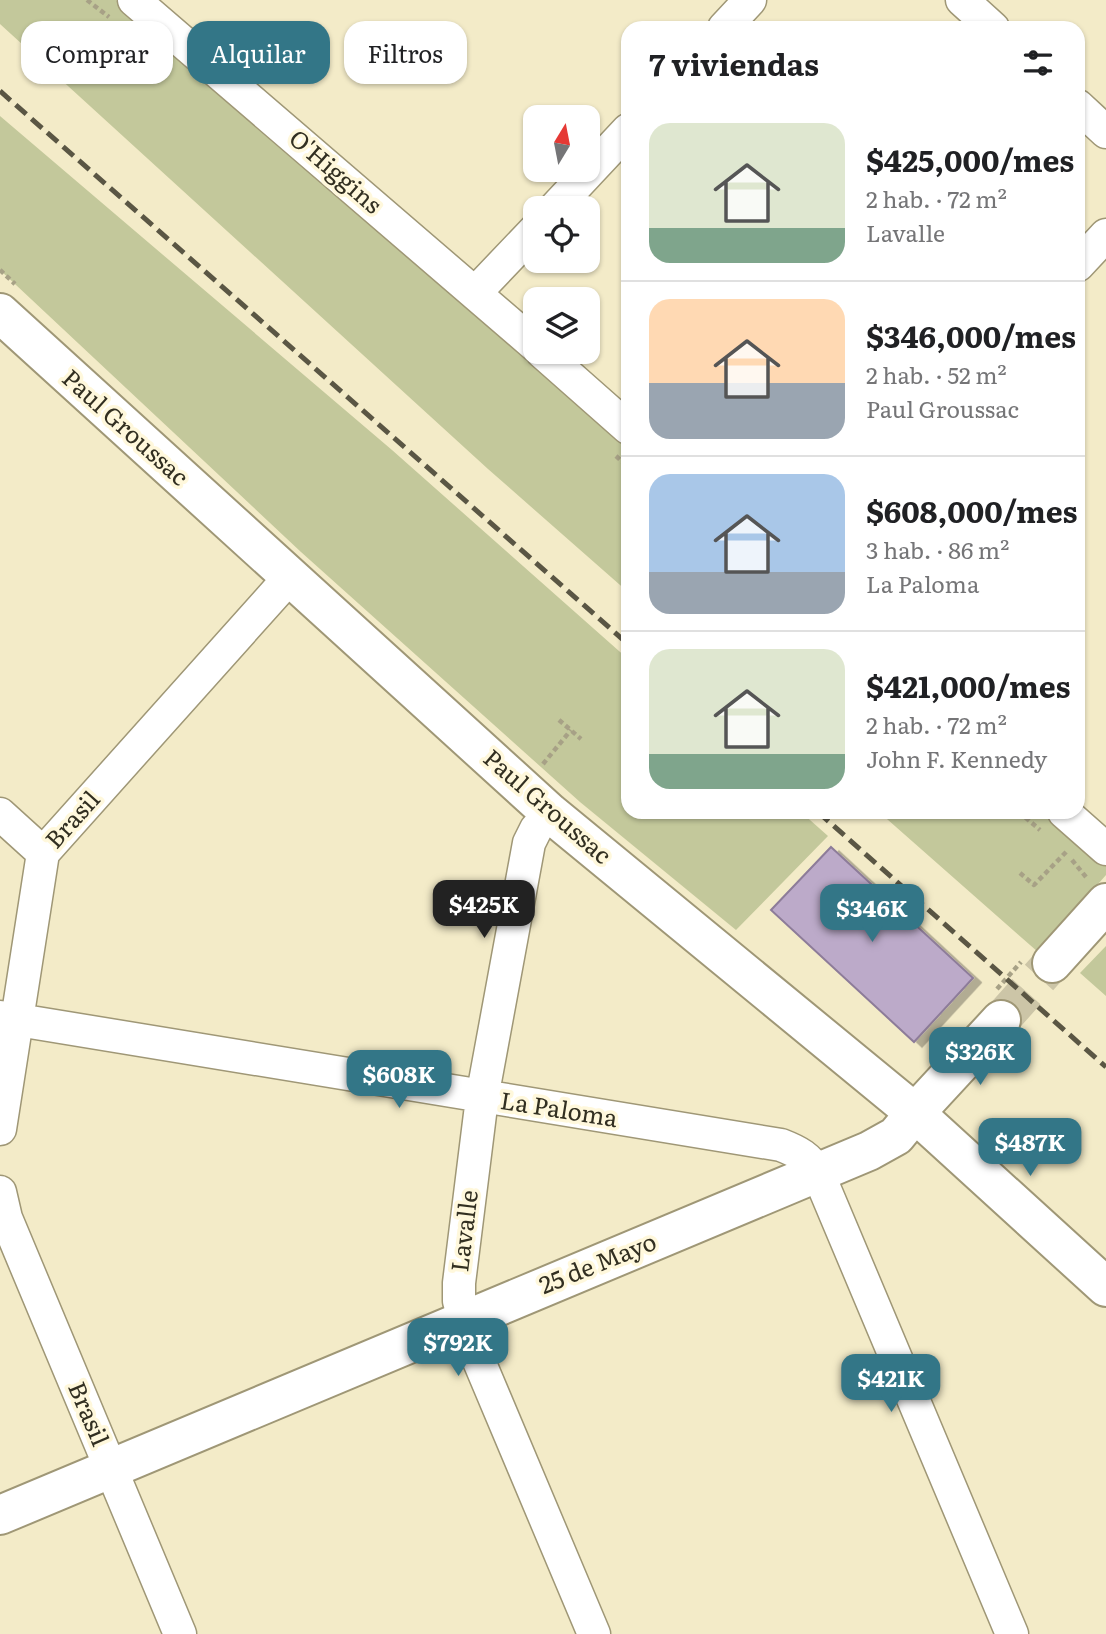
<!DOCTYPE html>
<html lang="es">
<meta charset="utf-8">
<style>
:root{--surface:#fff;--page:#f2f2f2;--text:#202124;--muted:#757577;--line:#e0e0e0;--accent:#337687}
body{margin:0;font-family:Literata,serif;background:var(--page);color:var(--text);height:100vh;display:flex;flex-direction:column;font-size:26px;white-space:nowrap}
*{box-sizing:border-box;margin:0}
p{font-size:23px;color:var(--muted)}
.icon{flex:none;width:38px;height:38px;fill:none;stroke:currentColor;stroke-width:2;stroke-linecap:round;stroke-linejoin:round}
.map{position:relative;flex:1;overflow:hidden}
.panel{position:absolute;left:621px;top:21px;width:464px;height:798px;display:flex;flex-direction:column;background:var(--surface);border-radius:21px;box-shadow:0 2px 5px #0004}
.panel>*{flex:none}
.banner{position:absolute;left:21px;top:21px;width:495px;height:63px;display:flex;gap:14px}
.needle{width:46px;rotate:10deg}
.buttons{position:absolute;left:523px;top:105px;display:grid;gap:14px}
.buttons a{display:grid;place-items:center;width:77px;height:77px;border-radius:14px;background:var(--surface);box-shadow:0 2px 5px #0004;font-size:35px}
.price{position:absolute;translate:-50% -60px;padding:0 16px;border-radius:14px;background:var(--accent);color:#fff;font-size:23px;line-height:46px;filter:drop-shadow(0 2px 4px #0008)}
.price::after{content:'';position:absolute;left:50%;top:42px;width:21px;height:16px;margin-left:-10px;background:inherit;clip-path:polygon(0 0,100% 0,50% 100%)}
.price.current{background:#222;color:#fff}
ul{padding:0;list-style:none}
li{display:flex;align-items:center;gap:21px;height:175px;padding:0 28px}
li+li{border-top:2px solid var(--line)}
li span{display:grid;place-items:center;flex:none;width:196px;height:140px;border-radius:21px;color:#555}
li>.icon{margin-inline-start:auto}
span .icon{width:84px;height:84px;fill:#fffc;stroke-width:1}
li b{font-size:30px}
h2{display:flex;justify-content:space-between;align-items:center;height:84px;padding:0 28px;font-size:30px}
.tag{padding:0 24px;border-radius:21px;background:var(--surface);box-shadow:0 2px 5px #0004;font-size:24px;line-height:63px}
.tag.current{background:var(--accent);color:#fff}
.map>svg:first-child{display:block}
</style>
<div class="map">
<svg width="1106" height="1634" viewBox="0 0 1106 1634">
<defs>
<filter id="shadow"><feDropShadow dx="8" dy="4.5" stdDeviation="0" flood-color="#0004"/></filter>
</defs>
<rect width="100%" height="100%" fill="#f3ebc8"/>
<path fill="#c3c89b" d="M 0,0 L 116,0 L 628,441 L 628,592 L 488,469 L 0,24 Z
M 0,116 L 392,450 L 628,659 L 628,812 L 801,812 L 828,836 L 736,930 L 580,802 L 301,552 L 0,270 Z
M 879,812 L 1052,812 L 1106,860 L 1106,875 L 1038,952 Z
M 1106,946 L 1106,996 L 1080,973 Z"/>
<path fill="#bcaac9" stroke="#8d7c99" stroke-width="2" filter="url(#shadow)" d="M 831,847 L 973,978 L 914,1042 L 771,910 Z"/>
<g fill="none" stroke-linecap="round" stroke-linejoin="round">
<path stroke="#ccc5a7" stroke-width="38" stroke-dasharray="38 19" stroke-linecap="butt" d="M 1001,1020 L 1052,963"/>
<defs>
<path id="street" d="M 134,0 L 536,346
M 962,0 L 993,28
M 724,28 L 750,0
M 1078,106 L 1106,132
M 555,208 L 628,130
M 1078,265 L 1106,235
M 475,293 L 536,229
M 542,352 L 628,428
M 1064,812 L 1106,849
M 550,813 L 536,829 L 529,843 L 482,1098 L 459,1283 L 459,1301 L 468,1335 L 594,1634
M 0,814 L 43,853
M 0,1017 L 781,1145 C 799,1152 808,1157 818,1173 L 1012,1634
M 0,1129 L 43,853 L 289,578
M 0,1192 L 6,1218 L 180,1634"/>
<path id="secondary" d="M 0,313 L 550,813 L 915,1113 L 1106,1287
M 1052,963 L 1106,903
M 0,1515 L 869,1151 L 896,1136 L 915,1113 L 1001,1020"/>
</defs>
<use href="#street" stroke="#9f9776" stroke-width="35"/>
<use href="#secondary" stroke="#9f9776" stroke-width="42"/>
<path stroke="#a7a186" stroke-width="4.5" stroke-dasharray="5 3.5" stroke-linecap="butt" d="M 87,0 L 109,17
M 0,270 L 15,284
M 616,456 L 628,467
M 559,720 L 581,739
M 543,764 L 571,730
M 1019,812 L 1040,830
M 1072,860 L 1086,877
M 1020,873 L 1034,885 L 1068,850
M 997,989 L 1021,962"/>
<use href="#street" stroke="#fff" stroke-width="32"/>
<use href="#secondary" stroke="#fff" stroke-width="38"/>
<path stroke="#5a5644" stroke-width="5" stroke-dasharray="14 7" stroke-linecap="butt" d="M 0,91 L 628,644
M 818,812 L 1106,1067"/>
</g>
<g text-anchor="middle" stroke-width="7" stroke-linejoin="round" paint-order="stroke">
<g font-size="24" fill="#322f21" stroke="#fff8dc">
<text transform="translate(335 172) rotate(41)" y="8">O'Higgins</text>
<text transform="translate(125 428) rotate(42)" y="8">Paul Groussac</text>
<text transform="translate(547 807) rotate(41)" y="8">Paul Groussac</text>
<text transform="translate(73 820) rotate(-48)" y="8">Brasil</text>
<text transform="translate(559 1110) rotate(9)" y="8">La Paloma</text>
<text transform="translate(465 1231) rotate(-83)" y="8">Lavalle</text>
<text transform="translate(598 1264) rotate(-22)" y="8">25 de Mayo</text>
<text transform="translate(88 1414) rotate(67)" y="8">Brasil</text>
</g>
</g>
</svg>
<div class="buttons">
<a><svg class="needle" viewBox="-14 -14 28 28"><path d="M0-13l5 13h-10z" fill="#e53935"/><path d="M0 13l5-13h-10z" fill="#757577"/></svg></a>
<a><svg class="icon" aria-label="locate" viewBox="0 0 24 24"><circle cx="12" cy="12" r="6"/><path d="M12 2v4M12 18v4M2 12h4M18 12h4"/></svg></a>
<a><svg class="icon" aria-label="layers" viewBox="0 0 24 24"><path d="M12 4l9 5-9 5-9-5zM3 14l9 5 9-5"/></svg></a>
</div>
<b class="price current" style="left:484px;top:940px">$425K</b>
<b class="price" style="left:872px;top:944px">$346K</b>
<b class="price" style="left:980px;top:1087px">$326K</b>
<b class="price" style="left:399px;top:1110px">$608K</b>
<b class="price" style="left:1030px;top:1178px">$487K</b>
<b class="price" style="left:458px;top:1378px">$792K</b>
<b class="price" style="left:891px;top:1414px">$421K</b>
<div class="banner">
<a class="tag">Comprar</a>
<a class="tag current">Alquilar</a>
<a class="tag">Filtros</a>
</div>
<section class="panel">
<h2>7 viviendas<svg class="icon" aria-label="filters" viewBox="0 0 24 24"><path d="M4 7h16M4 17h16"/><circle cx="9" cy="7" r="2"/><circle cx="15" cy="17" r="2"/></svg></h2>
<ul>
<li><span style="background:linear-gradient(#dfe7d0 75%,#7fa58c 0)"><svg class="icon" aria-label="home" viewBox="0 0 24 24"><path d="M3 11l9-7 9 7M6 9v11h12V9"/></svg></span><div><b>$425,000/mes</b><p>2 hab. · 72 m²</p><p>Lavalle</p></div></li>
<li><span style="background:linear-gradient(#ffd9b3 60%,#9aa5b1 0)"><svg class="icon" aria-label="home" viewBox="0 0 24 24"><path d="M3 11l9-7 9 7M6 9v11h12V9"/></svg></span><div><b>$346,000/mes</b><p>2 hab. · 52 m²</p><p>Paul Groussac</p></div></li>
<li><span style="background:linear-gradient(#a9c7e8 70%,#9aa5b1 0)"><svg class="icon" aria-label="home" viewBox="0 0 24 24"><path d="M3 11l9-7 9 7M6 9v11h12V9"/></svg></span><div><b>$608,000/mes</b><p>3 hab. · 86 m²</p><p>La Paloma</p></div></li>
<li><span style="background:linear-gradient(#dfe7d0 75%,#7fa58c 0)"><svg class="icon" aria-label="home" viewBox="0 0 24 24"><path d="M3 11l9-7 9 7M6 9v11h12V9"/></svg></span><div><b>$421,000/mes</b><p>2 hab. · 72 m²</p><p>John F. Kennedy</p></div></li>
</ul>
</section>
</div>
